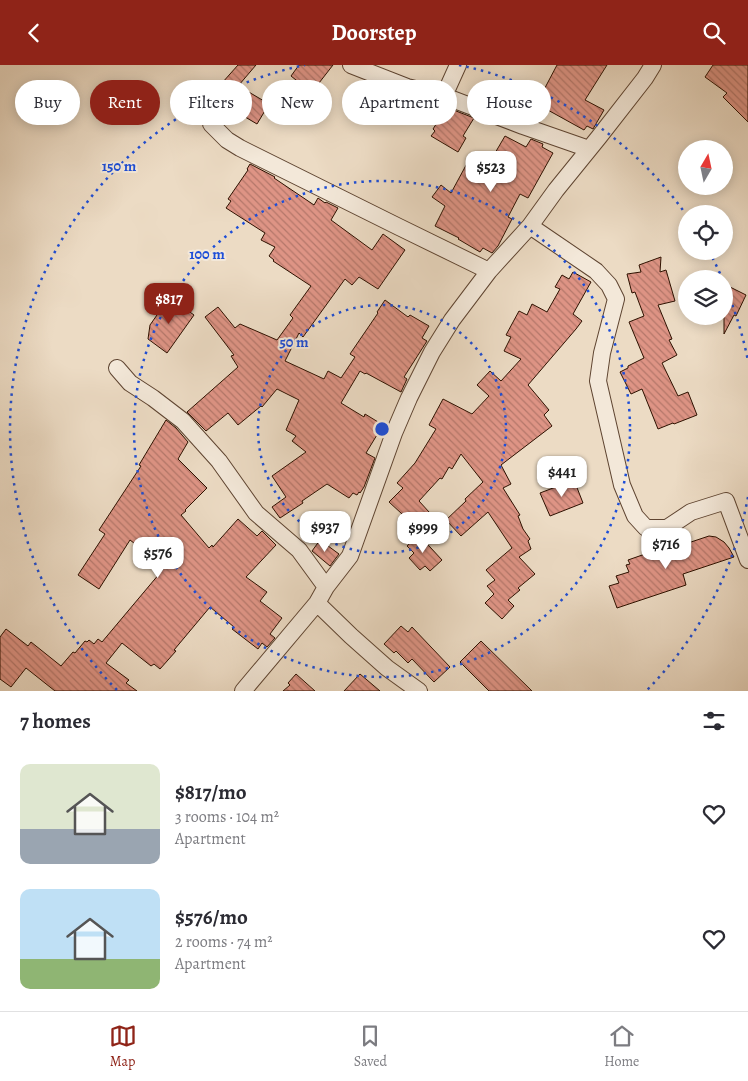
<!DOCTYPE html>
<meta charset="utf-8">
<style>
:root{--surface:#fff;--page:#f7f7f7;--text:#2b2b33;--muted:#7c7c81;--line:#e1e1e2;--accent:#8f2418}
body{margin:0;font-family:Alegreya,serif;background:var(--page);color:var(--text);height:100vh;display:flex;flex-direction:column;font-size:19px;white-space:nowrap}
*{box-sizing:border-box;margin:0}
p{font-size:16px;color:var(--muted)}
.icon{flex:none;width:28px;height:28px;fill:none;stroke:currentColor;stroke-width:2;stroke-linecap:round;stroke-linejoin:round}
.map{position:relative;height:626px;overflow:hidden}
.sheet{display:flex;flex-direction:column;background:var(--surface);flex:1}
.sheet>*{flex:none}
.hud{position:absolute;left:15px;top:15px;width:719px;height:45px;display:flex;gap:10px}
.needle{width:32px;rotate:9deg}
.fabs{position:absolute;left:678px;top:75px;display:grid;gap:10px}
.fabs a{display:grid;place-items:center;width:55px;height:55px;border-radius:50%;background:var(--surface);box-shadow:0 2px 12px #0003;font-size:25px}
.price{position:absolute;translate:-50% -42px;padding:0 11px;border-radius:10px;background:#fff;color:#222;font-size:16px;line-height:32px;filter:drop-shadow(0 1px 2px #0008)}
.price::after{content:'';position:absolute;left:50%;top:30px;width:15px;height:11px;margin-left:-8px;background:inherit;clip-path:polygon(0 0,100% 0,50% 100%)}
.price.on{background:var(--accent);color:#fff}
ul{padding:0;list-style:none}
li{display:flex;align-items:center;gap:15px;height:125px;padding:0 20px}
li span{display:grid;place-items:center;flex:none;width:140px;height:100px;border-radius:10px;color:#555}
li>.icon{margin-inline-start:auto}
span .icon{width:60px;height:60px;fill:#fffc;stroke-width:1}
li b{font-size:21px}
h2{display:flex;justify-content:space-between;align-items:center;height:60px;padding:0 20px;font-size:21px}
.chip{padding:0 18px;border-radius:22px;background:var(--surface);box-shadow:0 2px 12px #0003;font-size:18px;line-height:45px}
.chip.on{background:var(--accent);color:#fff}
header{display:flex;justify-content:space-between;align-items:center;height:65px;padding:0 20px;background:var(--accent);color:#fff;font-size:22px;font-weight:600}
.tab-bar{display:flex;justify-content:space-around;align-items:center;height:70px;border-top:1px solid var(--line);background:var(--surface);font-size:14px;color:var(--muted)}
.tab-bar a{display:grid;justify-items:center;gap:2px}
.tab-bar .on{color:var(--accent)}
.map>svg:first-child{display:block}
</style>
<header><svg class="icon" aria-label="back" viewBox="0 0 24 24"><path d="M15 5l-7 7 7 7"/></svg>Doorstep<svg class="icon" aria-label="search" viewBox="0 0 24 24"><circle cx="10" cy="10" r="6"/><path d="M15 15l6 6"/></svg></header>
<div class="map">
<svg width="748" height="626" viewBox="0 0 748 626">
<defs>
<pattern id="building-back-hatch" width="6" height="6" patternUnits="userSpaceOnUse" patternTransform="scale(1.25)"><rect width="6" height="6" fill="#de9485"/><path d="M-1 5l2 2M0 0l6 6M5-1l2 2" fill="none" stroke="#b4776a"/></pattern>
</defs>
<rect width="100%" height="100%" fill="#ecdbc4"/>
<filter id="stains"><feTurbulence type="fractalNoise" baseFrequency=".004" numOctaves="4"/><feColorMatrix values="0 0 0 0 .2 0 0 0 0 .09 0 0 0 0 .02 0 0 0 .5 -.17"/></filter>
<radialGradient id="worn" r=".72"><stop offset=".6" stop-color="#630" stop-opacity="0"/><stop offset="1" stop-color="#630" stop-opacity=".3"/></radialGradient>
<path fill="url(#building-back-hatch)" stroke="#2e1100" d="M 238,0 L 256,0 L 233,27 L 222,18 Z
M 299,0 L 333,0 L 312,27 L 312,26 L 299,41 L 289,33 L 301,19 L 291,11 Z
M 557,0 L 607,0 L 585,35 L 604,45 L 593,64 L 587,61 L 584,65 L 546,44 L 548,41 L 538,36 Z
M 713,0 L 748,0 L 748,57 L 723,32 L 727,28 L 705,12 Z
M 247,26 L 269,39 L 257,59 L 235,46 Z
M 451,44 L 474,53 L 463,71 L 466,73 L 458,87 L 431,71 L 435,66 L 433,64 L 442,50 L 446,52 Z
M 505,71 L 526,82 L 531,74 L 543,79 L 542,82 L 553,88 L 528,133 L 520,129 L 508,152 L 512,154 L 498,181 L 492,188 L 483,183 L 480,187 L 458,174 L 459,173 L 435,161 L 445,141 L 432,132 L 441,120 L 451,128 L 471,91 L 488,100 Z
M 250,99 L 275,112 L 274,113 L 314,140 L 318,133 L 325,138 L 326,137 L 338,143 L 331,155 L 372,185 L 383,169 L 405,185 L 378,224 L 359,212 L 352,220 L 345,214 L 303,272 L 299,268 L 285,296 L 324,314 L 328,306 L 341,313 L 355,292 L 350,289 L 378,248 L 377,247 L 385,235 L 408,252 L 410,250 L 429,261 L 422,273 L 427,276 L 404,312 L 407,314 L 401,327 L 366,308 L 365,309 L 360,306 L 341,338 L 364,352 L 365,349 L 383,360 L 366,388 L 375,393 L 364,422 L 360,428 L 359,427 L 357,430 L 353,428 L 349,433 L 327,419 L 302,436 L 303,438 L 280,453 L 272,442 L 286,432 L 272,411 L 306,387 L 292,376 L 296,371 L 286,365 L 299,335 L 277,324 L 262,342 L 261,341 L 238,360 L 228,348 L 206,366 L 187,347 L 238,302 L 231,291 L 234,290 L 205,252 L 218,242 L 235,263 L 240,259 L 277,275 L 293,253 L 290,250 L 311,221 L 273,196 L 274,195 L 269,191 L 275,182 L 261,175 L 265,168 L 226,143 L 231,136 L 228,134 L 248,105 L 247,104 Z
M 661,192 L 660,207 L 666,205 L 675,236 L 658,240 L 672,274 L 669,275 L 677,290 L 662,298 L 678,331 L 688,327 L 697,350 L 674,359 L 673,358 L 658,364 L 642,324 L 631,329 L 620,307 L 628,303 L 628,301 L 644,293 L 629,257 L 644,251 L 635,227 L 632,228 L 627,209 L 641,207 L 639,200 Z
M 573,207 L 591,217 L 573,249 L 582,256 L 576,264 L 528,320 L 549,345 L 544,350 L 552,361 L 501,400 L 511,419 L 503,423 L 520,450 L 518,451 L 523,464 L 530,474 L 528,476 L 531,484 L 519,492 L 535,509 L 518,523 L 520,525 L 508,535 L 514,541 L 502,554 L 485,538 L 494,529 L 487,521 L 495,515 L 486,505 L 512,483 L 488,447 L 461,471 L 446,455 L 466,436 L 465,434 L 483,417 L 461,389 L 452,404 L 449,402 L 442,414 L 440,413 L 419,436 L 440,459 L 424,473 L 413,461 L 414,460 L 389,437 L 403,423 L 397,418 L 415,398 L 436,364 L 429,360 L 443,334 L 472,349 L 489,331 L 477,320 L 490,306 L 501,316 L 521,294 L 504,286 L 511,272 L 506,270 L 519,246 L 527,250 L 532,239 L 547,247 L 560,224 L 555,222 L 562,210 L 569,214 Z
M 724,219 L 746,230 L 736,251 L 734,250 L 724,269 Z
M 181,236 L 187,245 L 194,250 L 167,288 L 148,274 L 150,260 L 157,250 L 159,243 Z
M 166,355 L 176,363 L 188,377 L 178,394 L 207,423 L 185,445 L 186,446 L 181,450 L 209,483 L 212,480 L 213,482 L 238,454 L 257,471 L 262,466 L 276,480 L 246,512 L 267,527 L 260,536 L 282,553 L 270,569 L 275,573 L 267,582 L 262,578 L 258,584 L 232,564 L 234,562 L 210,542 L 174,585 L 176,586 L 160,604 L 154,599 L 151,601 L 122,578 L 106,598 L 129,615 L 126,618 L 137,626 L 55,626 L 26,603 L 11,622 L 0,614 L 0,572 L 6,564 L 28,581 L 31,577 L 61,601 L 73,587 L 75,588 L 85,576 L 87,577 L 89,575 L 94,579 L 98,574 L 102,577 L 165,502 L 130,475 L 99,524 L 78,510 L 105,469 L 99,465 L 141,401 L 139,400 Z
M 574,415 L 583,438 L 550,451 L 540,428 Z
M 419,470 L 442,495 L 430,506 L 425,501 L 420,505 L 409,493 L 414,488 L 407,481 Z
M 709,471 L 716,472 L 724,477 L 729,483 L 734,492 L 683,509 L 686,520 L 617,543 L 609,521 L 619,518 L 616,511 L 629,507 L 626,500 L 630,499 L 628,495 L 648,488 L 650,493 L 654,491 L 655,493 L 680,485 L 679,481 Z
M 320,475 L 339,489 L 330,501 L 312,486 Z
M 401,561 L 408,567 L 412,562 L 450,602 L 434,617 L 412,594 L 408,598 L 396,586 L 394,588 L 384,579 Z
M 481,576 L 532,626 L 489,626 L 460,597 Z
M 296,609 L 315,626 L 283,626 L 290,620 L 288,618 Z
M 360,609 L 380,626 L 344,626 Z"/>
<g fill="none" stroke-linecap="round" stroke-linejoin="round">
<defs>
<path id="minor" d="M 351,0 L 407,22 L 444,31 L 523,61 L 589,84
M 444,31 L 458,0
M 211,59 L 227,75 L 240,83 L 399,162 L 489,206
M 530,161 L 596,206 L 609,220 L 616,234 L 602,288 L 598,316 L 622,420 L 635,451 L 646,463 L 667,463 L 691,447 L 726,436 L 748,495
M 117,303 L 130,318 L 153,333 L 183,356 L 219,396 L 256,448 L 299,485 L 326,522
M 317,538 L 351,571 L 387,603 L 419,626
M 243,626 L 317,538 L 326,522 L 350,491 L 394,368 L 409,333 L 432,287 L 452,255 L 489,206 L 530,161 L 556,125 L 599,72 L 645,13 L 653,0"/>
</defs>
<use href="#minor" stroke="#5e4431" stroke-width="18"/>
<use href="#minor" stroke="#f3e8d9" stroke-width="16"/>
</g>
<g fill="none" stroke="#1d4ed8" stroke-width="2.5" stroke-dasharray="2.5 5">
<circle cx="382" cy="364" r="124"/>
<circle cx="382" cy="364" r="248"/>
<path d="M748 432A372 372 0 0 1 647 625M117 625A372 372 0 0 1 305 0M459 0A372 372 0 0 1 685 148M709 186A372 372 0 0 1 722 213M724 219A372 372 0 0 1 748 296"/>
</g>
<circle cx="382" cy="364" r="8" fill="#1d4ed8" stroke="#f3e8d9" stroke-width="2.5"/>
<g font-size="15" text-anchor="middle" font-weight="bold" fill="#1d4ed8" stroke="#f3e8d9" stroke-width="4" stroke-linejoin="round" paint-order="stroke">
<text x="119" y="106">150 m</text>
<text x="207" y="194">100 m</text>
<text x="294" y="282">50 m</text>
</g>
<rect width="100%" height="100%" filter="url(#stains)"/>
<rect width="100%" height="100%" fill="url(#worn)"/>
</svg>
<div class="fabs">
<a><svg class="needle" viewBox="-14 -14 28 28"><path d="M0-13l5 13h-10z" fill="#e53935"/><path d="M0 13l5-13h-10z" fill="#7c7c81"/></svg></a>
<a><svg class="icon" aria-label="locate" viewBox="0 0 24 24"><circle cx="12" cy="12" r="6"/><path d="M12 2v4M12 18v4M2 12h4M18 12h4"/></svg></a>
<a><svg class="icon" aria-label="layers" viewBox="0 0 24 24"><path d="M12 4l9 5-9 5-9-5zM3 14l9 5 9-5"/></svg></a>
</div>
<b class="price" style="left:491px;top:128px">$523</b>
<b class="price on" style="left:169px;top:260px">$817</b>
<b class="price" style="left:562px;top:433px">$441</b>
<b class="price" style="left:325px;top:488px">$937</b>
<b class="price" style="left:423px;top:489px">$999</b>
<b class="price" style="left:666px;top:505px">$716</b>
<b class="price" style="left:158px;top:514px">$576</b>
<div class="hud">
<a class="chip">Buy</a>
<a class="chip on">Rent</a>
<a class="chip">Filters</a>
<a class="chip">New</a>
<a class="chip">Apartment</a>
<a class="chip">House</a>
</div>
</div>
<section class="sheet">
<h2>7 homes<svg class="icon" aria-label="filters" viewBox="0 0 24 24"><path d="M4 7h16M4 17h16"/><circle cx="9" cy="7" r="2"/><circle cx="15" cy="17" r="2"/></svg></h2>
<ul>
<li><span style="background:linear-gradient(#dfe7d0 65%,#9aa5b1 0)"><svg class="icon" aria-label="home" viewBox="0 0 24 24"><path d="M3 11l9-7 9 7M6 9v11h12V9"/></svg></span><div><b>$817/mo</b><p>3 rooms · 104 m²</p><p>Apartment</p></div><svg class="icon" aria-label="heart" viewBox="0 0 24 24"><path d="M12 20l-8-8c-3-5 5-10 8-4 3-6 11-1 8 4z"/></svg></li>
<li><span style="background:linear-gradient(#bfe0f5 70%,#8fb573 0)"><svg class="icon" aria-label="home" viewBox="0 0 24 24"><path d="M3 11l9-7 9 7M6 9v11h12V9"/></svg></span><div><b>$576/mo</b><p>2 rooms · 74 m²</p><p>Apartment</p></div><svg class="icon" aria-label="heart" viewBox="0 0 24 24"><path d="M12 20l-8-8c-3-5 5-10 8-4 3-6 11-1 8 4z"/></svg></li>
</ul>
</section>
<nav class="tab-bar">
<a class="on"><svg class="icon" aria-label="map" viewBox="0 0 24 24"><path d="M3 6l6-2 6 2 6-2v14l-6 2-6-2-6 2zM9 4v14M15 6v14"/></svg>Map</a>
<a><svg class="icon" aria-label="saved" viewBox="0 0 24 24"><path d="M7 4h10v16l-5-4-5 4z"/></svg>Saved</a>
<a><svg class="icon" aria-label="home" viewBox="0 0 24 24"><path d="M3 11l9-7 9 7M6 9v11h12V9"/></svg>Home</a>
</nav>
